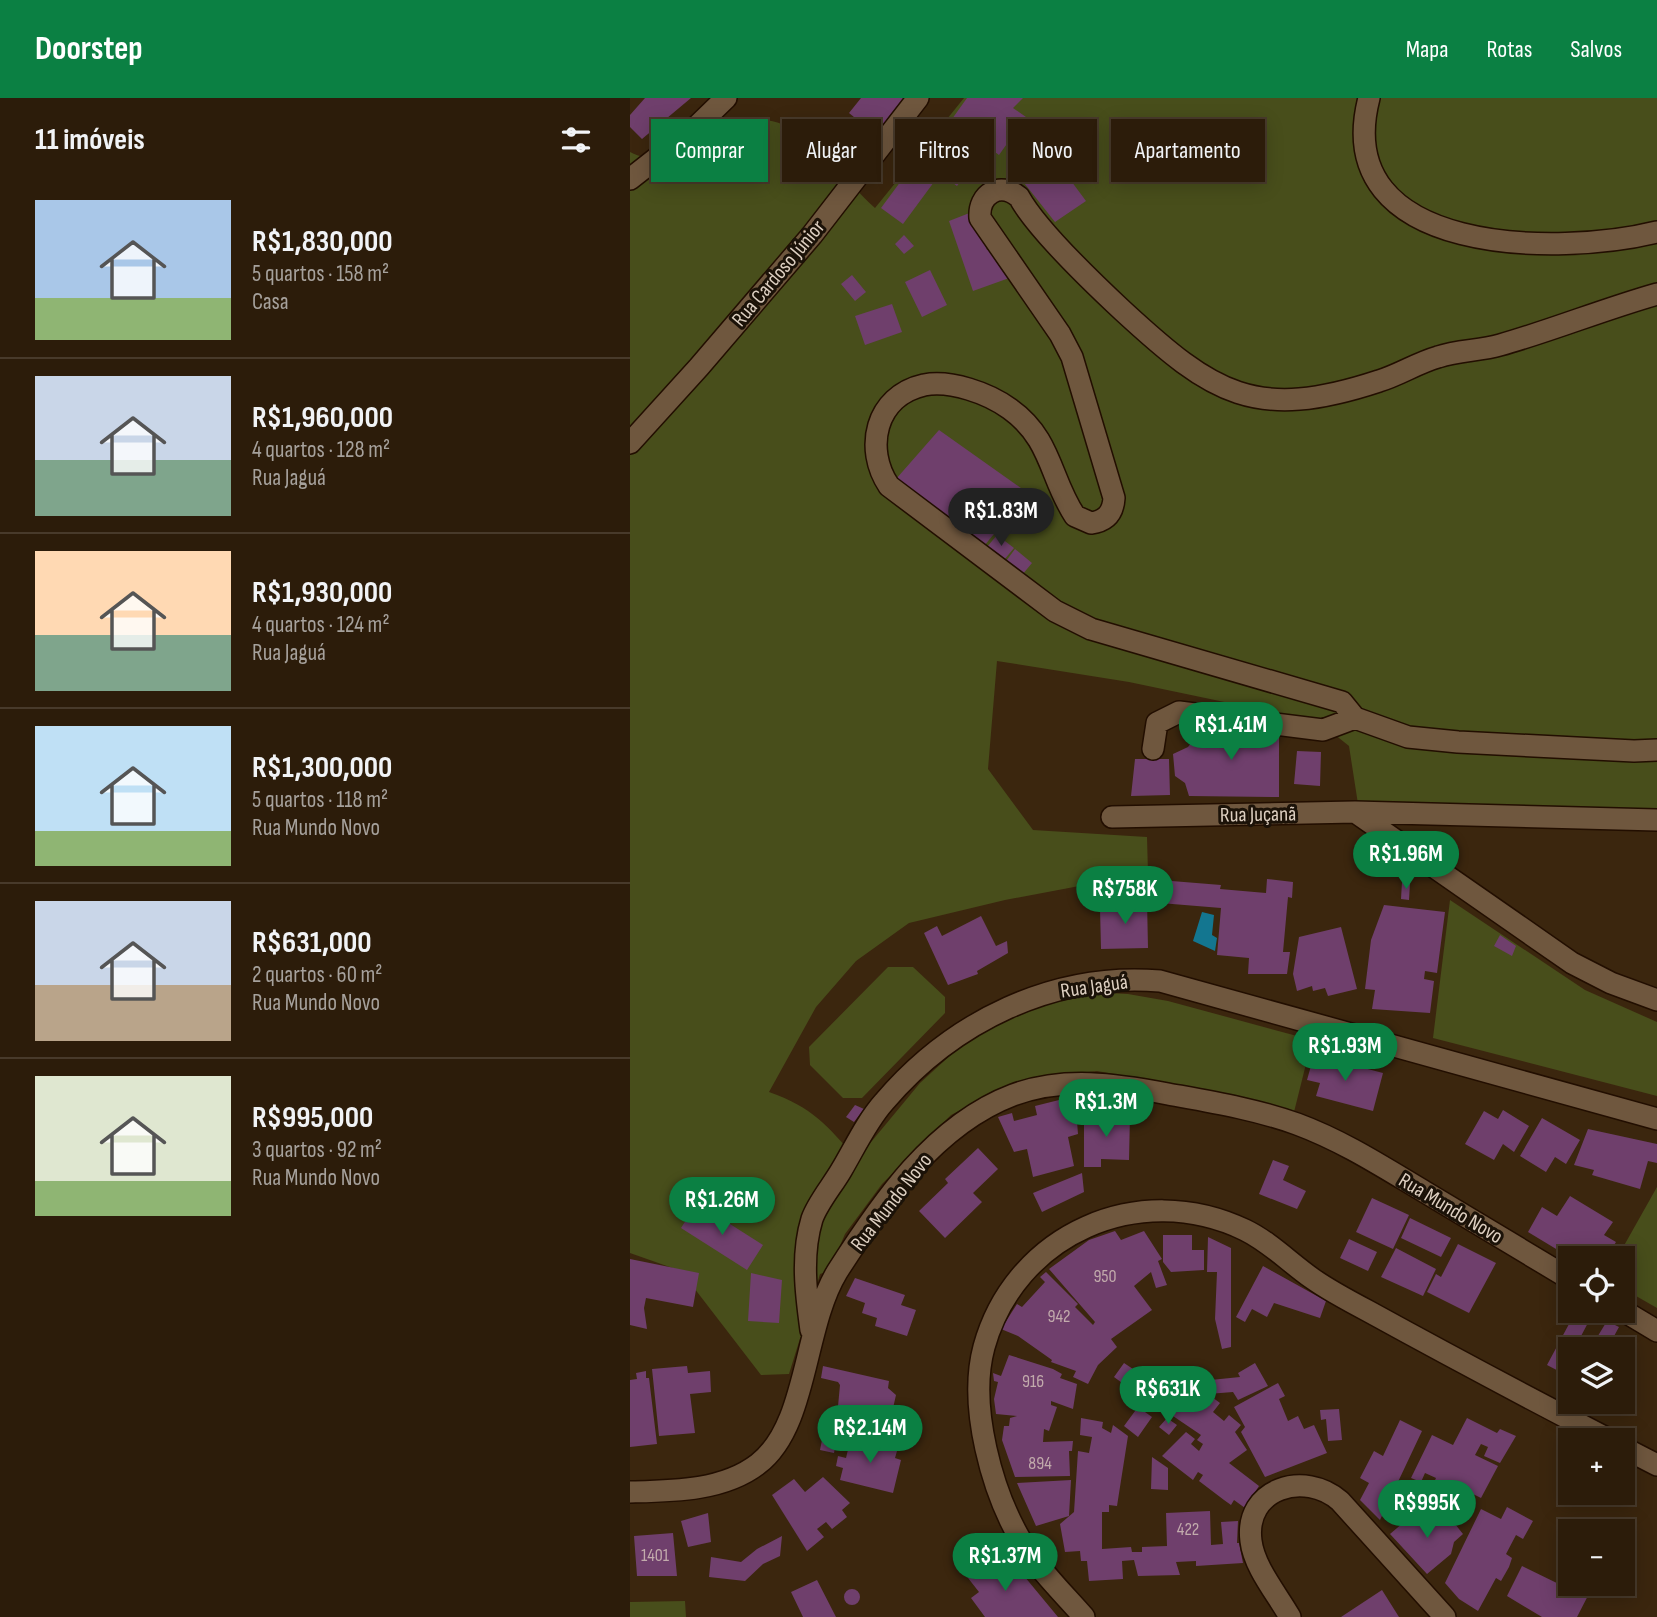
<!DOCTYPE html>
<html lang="pt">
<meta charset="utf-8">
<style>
:root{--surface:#2c1c0a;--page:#342513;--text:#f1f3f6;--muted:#a6a19c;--line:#483a2b;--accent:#0b8043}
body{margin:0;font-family:"Sofia Sans Condensed",sans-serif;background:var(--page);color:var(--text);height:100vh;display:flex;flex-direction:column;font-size:26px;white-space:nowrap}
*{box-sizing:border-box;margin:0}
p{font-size:23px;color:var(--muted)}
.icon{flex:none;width:38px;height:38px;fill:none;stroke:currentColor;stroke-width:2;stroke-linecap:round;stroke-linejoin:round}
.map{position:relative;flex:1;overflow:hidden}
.side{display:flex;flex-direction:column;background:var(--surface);width:630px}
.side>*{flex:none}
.hud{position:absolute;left:21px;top:21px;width:665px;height:63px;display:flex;gap:14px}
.fabs{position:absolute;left:928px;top:1148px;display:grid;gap:14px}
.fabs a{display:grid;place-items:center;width:77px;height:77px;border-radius:0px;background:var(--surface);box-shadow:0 4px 18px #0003,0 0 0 2px var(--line);font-size:35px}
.price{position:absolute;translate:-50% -60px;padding:0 16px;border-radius:24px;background:var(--accent);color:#fff;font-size:23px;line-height:46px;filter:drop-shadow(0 2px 4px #0008)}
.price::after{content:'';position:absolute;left:50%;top:42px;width:21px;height:16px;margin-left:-10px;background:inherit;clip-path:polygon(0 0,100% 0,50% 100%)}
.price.on{background:#222;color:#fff}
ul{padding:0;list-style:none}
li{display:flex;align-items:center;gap:21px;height:175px;padding:0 35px}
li+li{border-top:2px solid var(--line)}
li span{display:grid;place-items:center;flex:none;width:196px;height:140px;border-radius:0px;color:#555}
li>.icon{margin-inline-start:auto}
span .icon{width:84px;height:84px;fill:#fffc;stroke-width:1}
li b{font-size:30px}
h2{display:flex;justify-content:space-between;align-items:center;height:84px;padding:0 35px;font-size:30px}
.chip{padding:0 24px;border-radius:0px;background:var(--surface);box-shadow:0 4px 18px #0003,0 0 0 2px var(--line);font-size:24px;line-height:63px}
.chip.on{background:var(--accent);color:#fff}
header{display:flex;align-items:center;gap:42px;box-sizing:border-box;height:98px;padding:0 35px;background:var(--accent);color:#fff}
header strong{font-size:33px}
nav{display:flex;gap:38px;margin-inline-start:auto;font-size:24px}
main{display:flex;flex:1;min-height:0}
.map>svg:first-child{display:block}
</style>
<header>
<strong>Doorstep</strong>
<nav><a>Mapa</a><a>Rotas</a><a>Salvos</a></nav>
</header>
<main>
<section class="side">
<h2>11 imóveis<svg class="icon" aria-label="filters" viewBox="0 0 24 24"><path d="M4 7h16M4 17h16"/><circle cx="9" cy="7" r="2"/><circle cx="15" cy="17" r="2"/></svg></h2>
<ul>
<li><span style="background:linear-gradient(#a9c7e8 70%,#8fb573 0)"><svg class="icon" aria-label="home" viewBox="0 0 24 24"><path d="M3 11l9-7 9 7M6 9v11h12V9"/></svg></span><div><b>R$1,830,000</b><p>5 quartos · 158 m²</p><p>Casa</p></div></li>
<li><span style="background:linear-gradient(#c9d6e8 60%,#7fa58c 0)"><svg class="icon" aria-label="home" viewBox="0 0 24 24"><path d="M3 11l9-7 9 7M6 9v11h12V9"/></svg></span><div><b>R$1,960,000</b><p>4 quartos · 128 m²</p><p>Rua Jaguá</p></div></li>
<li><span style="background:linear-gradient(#ffd9b3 60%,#7fa58c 0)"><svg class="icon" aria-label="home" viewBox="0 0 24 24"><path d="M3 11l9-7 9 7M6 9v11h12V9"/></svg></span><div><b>R$1,930,000</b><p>4 quartos · 124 m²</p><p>Rua Jaguá</p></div></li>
<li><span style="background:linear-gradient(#bfe0f5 75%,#8fb573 0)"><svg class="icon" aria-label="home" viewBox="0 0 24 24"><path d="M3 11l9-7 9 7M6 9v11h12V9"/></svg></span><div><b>R$1,300,000</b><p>5 quartos · 118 m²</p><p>Rua Mundo Novo</p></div></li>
<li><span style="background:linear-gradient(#c9d6e8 60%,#b9a48a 0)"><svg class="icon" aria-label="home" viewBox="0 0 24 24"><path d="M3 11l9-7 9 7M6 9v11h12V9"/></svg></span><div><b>R$631,000</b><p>2 quartos · 60 m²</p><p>Rua Mundo Novo</p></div></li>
<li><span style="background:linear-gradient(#dfe7d0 75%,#8fb573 0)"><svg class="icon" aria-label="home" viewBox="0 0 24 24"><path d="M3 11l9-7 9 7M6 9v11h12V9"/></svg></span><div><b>R$995,000</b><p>3 quartos · 92 m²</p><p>Rua Mundo Novo</p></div></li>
</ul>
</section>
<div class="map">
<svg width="1027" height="1519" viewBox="0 0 1027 1519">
<rect width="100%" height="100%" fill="#3b260e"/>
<path fill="#484e1b" d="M 334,0 L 1027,0 L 1027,714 L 728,706 L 719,648 L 689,624 L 499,584 L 367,563 L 358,671 L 403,732 L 517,739 L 518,775 L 375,802 L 279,825 L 226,863 L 186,909 L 139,994 C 184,1010 196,1027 227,1061 L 290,985 L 336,943 L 369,921 L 457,894 L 498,896 L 538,903 L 682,942 L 664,1014 L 567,991 L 467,973 L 421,978 L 350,1002 L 321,1017 L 252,1086 L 215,1136 L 199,1173 L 190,1176 L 159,1276 L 131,1277 L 51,1173 L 0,1155 L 0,54 C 63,85 92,0 154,27 C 182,41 220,87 245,110 Z
M 820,802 L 955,892 L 1027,924 L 1027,998 L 803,940 Z
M 258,869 L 283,869 L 315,899 L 315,915 L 232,1000 L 213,1000 L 180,967 L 179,949 Z
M 1027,1089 L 1027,1210 L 992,1190 L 992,1160 L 987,1160 Z
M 55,1503 L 56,1519 L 0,1519 L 0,1504 Z"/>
<path fill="#137690" d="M 572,814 L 584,817 L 582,837 L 587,840 L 585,853 L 563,843 Z"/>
<path fill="#6f3f6c" d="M 15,0 L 61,0 L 12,41 L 0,29 L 0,17 Z
M 231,0 L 282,0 L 251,41 L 219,15 Z
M 337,0 L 393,0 L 383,10 L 396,19 L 369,57 L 357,48 L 327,88 L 301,69 L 295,77 L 304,84 L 273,126 L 251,110 L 288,60 L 292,63 Z
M 410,41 L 456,103 L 425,124 L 376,62 Z
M 342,114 L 357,152 L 362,151 L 382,179 L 343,193 L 319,123 Z
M 274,137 L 284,148 L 274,156 L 265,146 Z
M 300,172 L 317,207 L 292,219 L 275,184 Z
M 222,177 L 236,194 L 225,203 L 211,186 Z
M 262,206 L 272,234 L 235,247 L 225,218 Z
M 309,332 L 398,395 L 354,448 L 266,381 Z
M 367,437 L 384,450 L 374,462 L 357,449 Z
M 385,451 L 402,465 L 392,477 L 376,463 Z
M 579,623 L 649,633 L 649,699 L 559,698 L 555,685 L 545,678 L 543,656 L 558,649 Z
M 667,653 L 691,654 L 690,688 L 664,686 Z
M 505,661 L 539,661 L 540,697 L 501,698 Z
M 517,781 L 591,787 L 590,791 L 636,795 L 637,781 L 663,784 L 662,800 L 658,799 L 653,854 L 660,854 L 657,876 L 618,876 L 619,860 L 587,857 L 591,810 L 518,804 Z
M 772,784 L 780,785 L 779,802 L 771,801 Z
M 493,802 L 517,802 L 518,850 L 471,851 L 470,810 L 493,809 Z
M 754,807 L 815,814 L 807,875 L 795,873 L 794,881 L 804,883 L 800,915 L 742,911 L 745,892 L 735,891 L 741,842 Z
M 351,818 L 366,848 L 377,843 L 378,855 L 347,873 L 348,876 L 318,887 L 294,835 L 307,828 L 312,838 Z
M 711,829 L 727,891 L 698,898 L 695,890 L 683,893 L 682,888 L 667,893 L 663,876 L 669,839 Z
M 870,837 L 886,848 L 882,858 L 864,848 Z
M 684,957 L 753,975 L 743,1013 L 686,998 L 690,985 L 677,982 Z
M 445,998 L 448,1036 L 438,1039 L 444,1068 L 403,1079 L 397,1051 L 384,1054 L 368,1019 L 382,1015 L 384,1023 L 407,1017 L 405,1008 Z
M 225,1007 L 234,1011 L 224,1024 L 216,1019 Z
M 873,1012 L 899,1028 L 884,1054 L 873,1046 L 864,1062 L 835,1046 L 854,1013 L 868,1021 Z
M 454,1017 L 500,1017 L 499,1062 L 471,1061 L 471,1069 L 454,1069 Z
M 912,1020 L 950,1042 L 936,1066 L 925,1059 L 916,1074 L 890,1058 Z
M 958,1031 L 1027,1046 L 1027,1065 L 1018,1063 L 1010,1091 L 962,1077 L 964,1072 L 944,1067 Z
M 348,1050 L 368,1071 L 343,1095 L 352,1104 L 315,1140 L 289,1113 L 318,1085 L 315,1081 Z
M 643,1062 L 659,1068 L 653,1082 L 676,1093 L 667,1111 L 629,1096 Z
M 452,1075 L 454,1094 L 412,1114 L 403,1095 Z
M 940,1098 L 983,1124 L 974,1137 L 986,1144 L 976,1160 L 941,1160 L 898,1134 L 912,1109 L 927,1118 Z
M 742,1100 L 779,1117 L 763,1151 L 726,1134 Z
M 67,1105 L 133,1147 L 117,1172 L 51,1130 Z
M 780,1120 L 821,1140 L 811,1159 L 771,1140 Z
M 485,1133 L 491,1142 L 514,1133 L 532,1161 L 528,1163 L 537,1187 L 526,1190 L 521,1174 L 504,1188 L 522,1212 L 481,1241 L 487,1249 L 468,1267 L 458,1286 L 443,1279 L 446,1273 L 421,1264 L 422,1262 L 388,1238 L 371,1231 L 387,1206 L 392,1209 L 415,1184 L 410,1179 L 416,1174 L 448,1206 L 445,1209 L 463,1227 L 465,1224 L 419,1171 L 459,1142 Z
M 533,1137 L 562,1137 L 562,1152 L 574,1152 L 574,1172 L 541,1174 L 533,1164 Z
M 578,1139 L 601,1150 L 601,1249 L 592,1251 L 585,1221 L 587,1174 L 577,1174 Z
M 719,1141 L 747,1154 L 738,1173 L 710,1160 Z
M 828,1146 L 866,1165 L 839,1215 L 797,1194 L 806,1176 L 811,1179 Z
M 766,1150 L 806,1171 L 793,1198 L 751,1179 Z
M 0,1161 L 69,1175 L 63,1209 L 16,1200 L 14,1210 L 17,1231 L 0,1227 Z
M 633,1168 L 696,1203 L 690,1220 L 644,1205 L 637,1219 L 622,1211 L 615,1224 L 606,1219 Z
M 121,1175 L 152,1182 L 149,1225 L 118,1223 Z
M 225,1180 L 275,1197 L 271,1207 L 286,1212 L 277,1238 L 245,1228 L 247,1220 L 232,1215 L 235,1205 L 216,1198 Z
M 946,1213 L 960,1221 L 950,1240 L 963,1246 L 977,1223 L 989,1229 L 983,1240 L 992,1245 L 989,1251 L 940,1251 L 940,1279 L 917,1267 Z
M 379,1257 L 423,1271 L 432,1276 L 430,1280 L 447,1286 L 443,1311 L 421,1303 L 421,1307 L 427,1309 L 419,1333 L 414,1331 L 413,1344 L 443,1343 L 442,1353 L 439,1353 L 440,1378 L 385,1379 L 372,1342 L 374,1328 L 379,1328 L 380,1320 L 387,1318 L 366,1316 L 364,1301 L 368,1284 L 364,1283 L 363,1275 L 371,1278 Z
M 494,1265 L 509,1275 L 499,1290 L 484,1279 Z
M 625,1265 L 638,1288 L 608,1302 L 603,1294 L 578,1296 L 590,1305 L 583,1314 L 594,1323 L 599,1317 L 611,1327 L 605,1334 L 617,1352 L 599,1365 L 629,1388 L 615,1410 L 604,1402 L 601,1407 L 594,1402 L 569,1383 L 573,1377 L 568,1374 L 563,1382 L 532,1358 L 556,1334 L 565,1341 L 561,1346 L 569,1353 L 573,1346 L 567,1342 L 571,1337 L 543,1318 L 562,1291 L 561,1284 L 610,1279 L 608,1275 Z
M 57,1268 L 58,1275 L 80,1273 L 81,1294 L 60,1296 L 65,1335 L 29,1338 L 22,1271 Z
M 193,1268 L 259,1283 L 258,1290 L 266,1297 L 258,1332 L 207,1319 L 210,1287 L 208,1284 L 191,1280 Z
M 528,1270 L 553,1289 L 535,1311 L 511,1292 Z
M 16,1273 L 16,1280 L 19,1280 L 27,1346 L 0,1349 L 0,1282 L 7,1281 L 6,1275 Z
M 648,1285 L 655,1298 L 649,1301 L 658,1323 L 668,1318 L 674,1331 L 684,1327 L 697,1355 L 635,1379 L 611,1334 L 615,1329 L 604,1309 Z
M 508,1309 L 522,1319 L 508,1339 L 494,1328 Z
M 709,1311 L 712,1342 L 698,1343 L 696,1321 L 691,1322 L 690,1312 Z
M 451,1320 L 473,1324 L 472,1330 L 481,1335 L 483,1327 L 498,1338 L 487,1408 L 479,1407 L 479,1414 L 472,1414 L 472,1451 L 501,1449 L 502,1454 L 512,1454 L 512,1449 L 537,1448 L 536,1415 L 580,1413 L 581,1447 L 593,1446 L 591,1424 L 608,1423 L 607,1445 L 609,1445 L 613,1465 L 566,1468 L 566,1463 L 546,1464 L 550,1477 L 508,1478 L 504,1462 L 492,1463 L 493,1481 L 459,1483 L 457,1463 L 451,1463 L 450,1453 L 435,1454 L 430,1426 L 444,1414 L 448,1353 L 459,1355 L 462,1339 L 450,1337 Z
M 537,1320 L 547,1327 L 539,1337 L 529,1329 Z
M 837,1320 L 867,1335 L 870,1331 L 886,1338 L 870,1365 L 854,1358 L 858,1349 L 851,1346 L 845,1357 L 868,1368 L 851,1400 L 829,1389 L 824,1400 L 802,1389 L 806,1380 L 795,1375 L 791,1384 L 781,1380 L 802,1337 L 823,1347 Z
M 770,1322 L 792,1333 L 750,1422 L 730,1402 L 739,1385 L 730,1380 L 744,1353 L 753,1358 Z
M 194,1332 L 208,1335 L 204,1355 L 190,1352 Z
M 222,1335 L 248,1342 L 246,1348 L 267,1353 L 265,1360 L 271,1362 L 263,1395 L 210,1382 L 213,1370 L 206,1368 L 208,1358 L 216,1360 Z
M 522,1359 L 538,1370 L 538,1392 L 521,1391 Z
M 193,1379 L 220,1405 L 212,1412 L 217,1419 L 202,1431 L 196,1424 L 187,1431 L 194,1439 L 177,1453 L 142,1397 L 164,1381 L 175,1394 Z
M 441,1382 L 439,1418 L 406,1428 L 387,1385 Z
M 877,1409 L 903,1423 L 893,1441 L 886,1437 L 876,1456 L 882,1460 L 879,1469 L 871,1483 L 866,1480 L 848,1513 L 829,1501 L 815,1485 L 851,1411 L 871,1421 Z
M 787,1413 L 801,1430 L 817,1416 L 833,1436 L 824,1444 L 821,1456 L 797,1476 L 760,1436 Z
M 78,1415 L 81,1444 L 58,1449 L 51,1423 Z
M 43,1435 L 47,1478 L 7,1478 L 4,1438 Z
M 152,1438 L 150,1458 L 133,1466 L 115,1483 L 79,1479 L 81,1459 L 111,1464 L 127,1451 Z
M 350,1457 L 368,1480 L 385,1467 L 428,1519 L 355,1519 L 341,1500 L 349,1494 L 331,1471 Z
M 892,1468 L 935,1489 L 940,1479 L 940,1486 L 964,1486 L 947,1519 L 912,1519 L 877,1498 Z
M 187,1482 L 206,1519 L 173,1519 L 161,1494 Z
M214 1499a8 8 0 1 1 16 0a8 8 0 1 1-16 0Z
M 752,1492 L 769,1519 L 711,1519 Z"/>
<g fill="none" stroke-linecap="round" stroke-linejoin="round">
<defs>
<path id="minor" d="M 739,0 C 698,159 931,158 1027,134
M 0,81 L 65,30 L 96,0
M 1027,196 C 974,211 923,232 870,247 C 850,253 828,252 808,259 C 787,265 769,277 749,283 C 625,324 583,296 493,213 C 463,185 408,133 389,99 C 370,83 348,96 350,120 L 430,236 L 442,259 L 484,400 C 483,415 476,423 461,425 L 445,418 C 420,381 422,341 380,311 C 358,295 321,282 294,287 C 245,298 234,351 259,388 L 425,513 L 461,531 L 712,604 L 725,620 L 778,639 L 828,644 L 1004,653 L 1027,652
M 0,345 L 69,269 L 182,137 L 288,0
M 523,651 L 527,625 L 549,614 L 693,632 L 725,620
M 725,714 L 942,865 L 981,885 L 1027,902
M 482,719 L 725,714 L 1027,722
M 992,1212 L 1027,1233
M 181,1232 C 176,1196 171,1157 182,1121 C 188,1104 203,1087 212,1071 C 225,1049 237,1023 254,1004 C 323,923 424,874 530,883 L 1027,1021
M 992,1349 L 1027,1367
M 0,1394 C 42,1393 93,1393 128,1366 C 178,1328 173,1230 207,1174 C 251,1105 304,1027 383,997 C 434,978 486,986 538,996 C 582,1004 625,1011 667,1026 C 713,1043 753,1069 795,1094 C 843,1123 891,1152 940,1181
M 454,1519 C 433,1495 410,1473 393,1446 C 362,1395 338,1308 354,1249 C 385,1136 509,1081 615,1132 C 640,1144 660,1165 683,1181 C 700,1193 719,1203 738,1213 C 818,1257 899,1300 980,1342
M 660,1519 C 647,1496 624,1469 621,1443 C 614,1390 675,1372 710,1403 L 815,1519"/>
</defs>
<use href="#minor" stroke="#220e00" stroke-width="24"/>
<use href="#minor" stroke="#6f573e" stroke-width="21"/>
</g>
<g text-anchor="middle" stroke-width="6" stroke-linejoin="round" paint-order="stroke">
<g font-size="18" fill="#c2abac">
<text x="475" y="1184">950</text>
<text x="429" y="1224">942</text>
<text x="403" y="1289">916</text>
<text x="410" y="1371">894</text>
<text x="558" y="1437">422</text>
<text x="25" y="1463">1401</text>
</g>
<g font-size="21" fill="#ddcfc1" stroke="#1b1208">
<text transform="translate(148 175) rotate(-50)" y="7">Rua Cardoso Júnior</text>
<text transform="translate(628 716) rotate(-1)" y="7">Rua Juçanã</text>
<text transform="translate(464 888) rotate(-8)" y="7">Rua Jaguá</text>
<text transform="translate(261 1104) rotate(-52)" y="7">Rua Mundo Novo</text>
<text transform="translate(821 1110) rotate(31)" y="7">Rua Mundo Novo</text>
</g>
</g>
</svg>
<div class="fabs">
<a><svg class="icon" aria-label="locate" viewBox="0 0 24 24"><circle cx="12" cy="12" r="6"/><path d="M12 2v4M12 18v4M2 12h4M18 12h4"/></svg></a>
<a><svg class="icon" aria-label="layers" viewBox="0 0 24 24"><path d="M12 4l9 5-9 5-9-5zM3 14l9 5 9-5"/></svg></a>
<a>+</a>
<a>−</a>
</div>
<b class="price on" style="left:371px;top:450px">R$1.83M</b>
<b class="price" style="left:601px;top:664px">R$1.41M</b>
<b class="price" style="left:776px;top:793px">R$1.96M</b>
<b class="price" style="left:495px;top:828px">R$758K</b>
<b class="price" style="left:715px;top:985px">R$1.93M</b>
<b class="price" style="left:476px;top:1041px">R$1.3M</b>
<b class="price" style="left:92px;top:1139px">R$1.26M</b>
<b class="price" style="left:538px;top:1328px">R$631K</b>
<b class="price" style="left:240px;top:1367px">R$2.14M</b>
<b class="price" style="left:797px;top:1442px">R$995K</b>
<b class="price" style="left:375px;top:1495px">R$1.37M</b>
<div class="hud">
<a class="chip on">Comprar</a>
<a class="chip">Alugar</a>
<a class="chip">Filtros</a>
<a class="chip">Novo</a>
<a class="chip">Apartamento</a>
</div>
</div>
</main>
